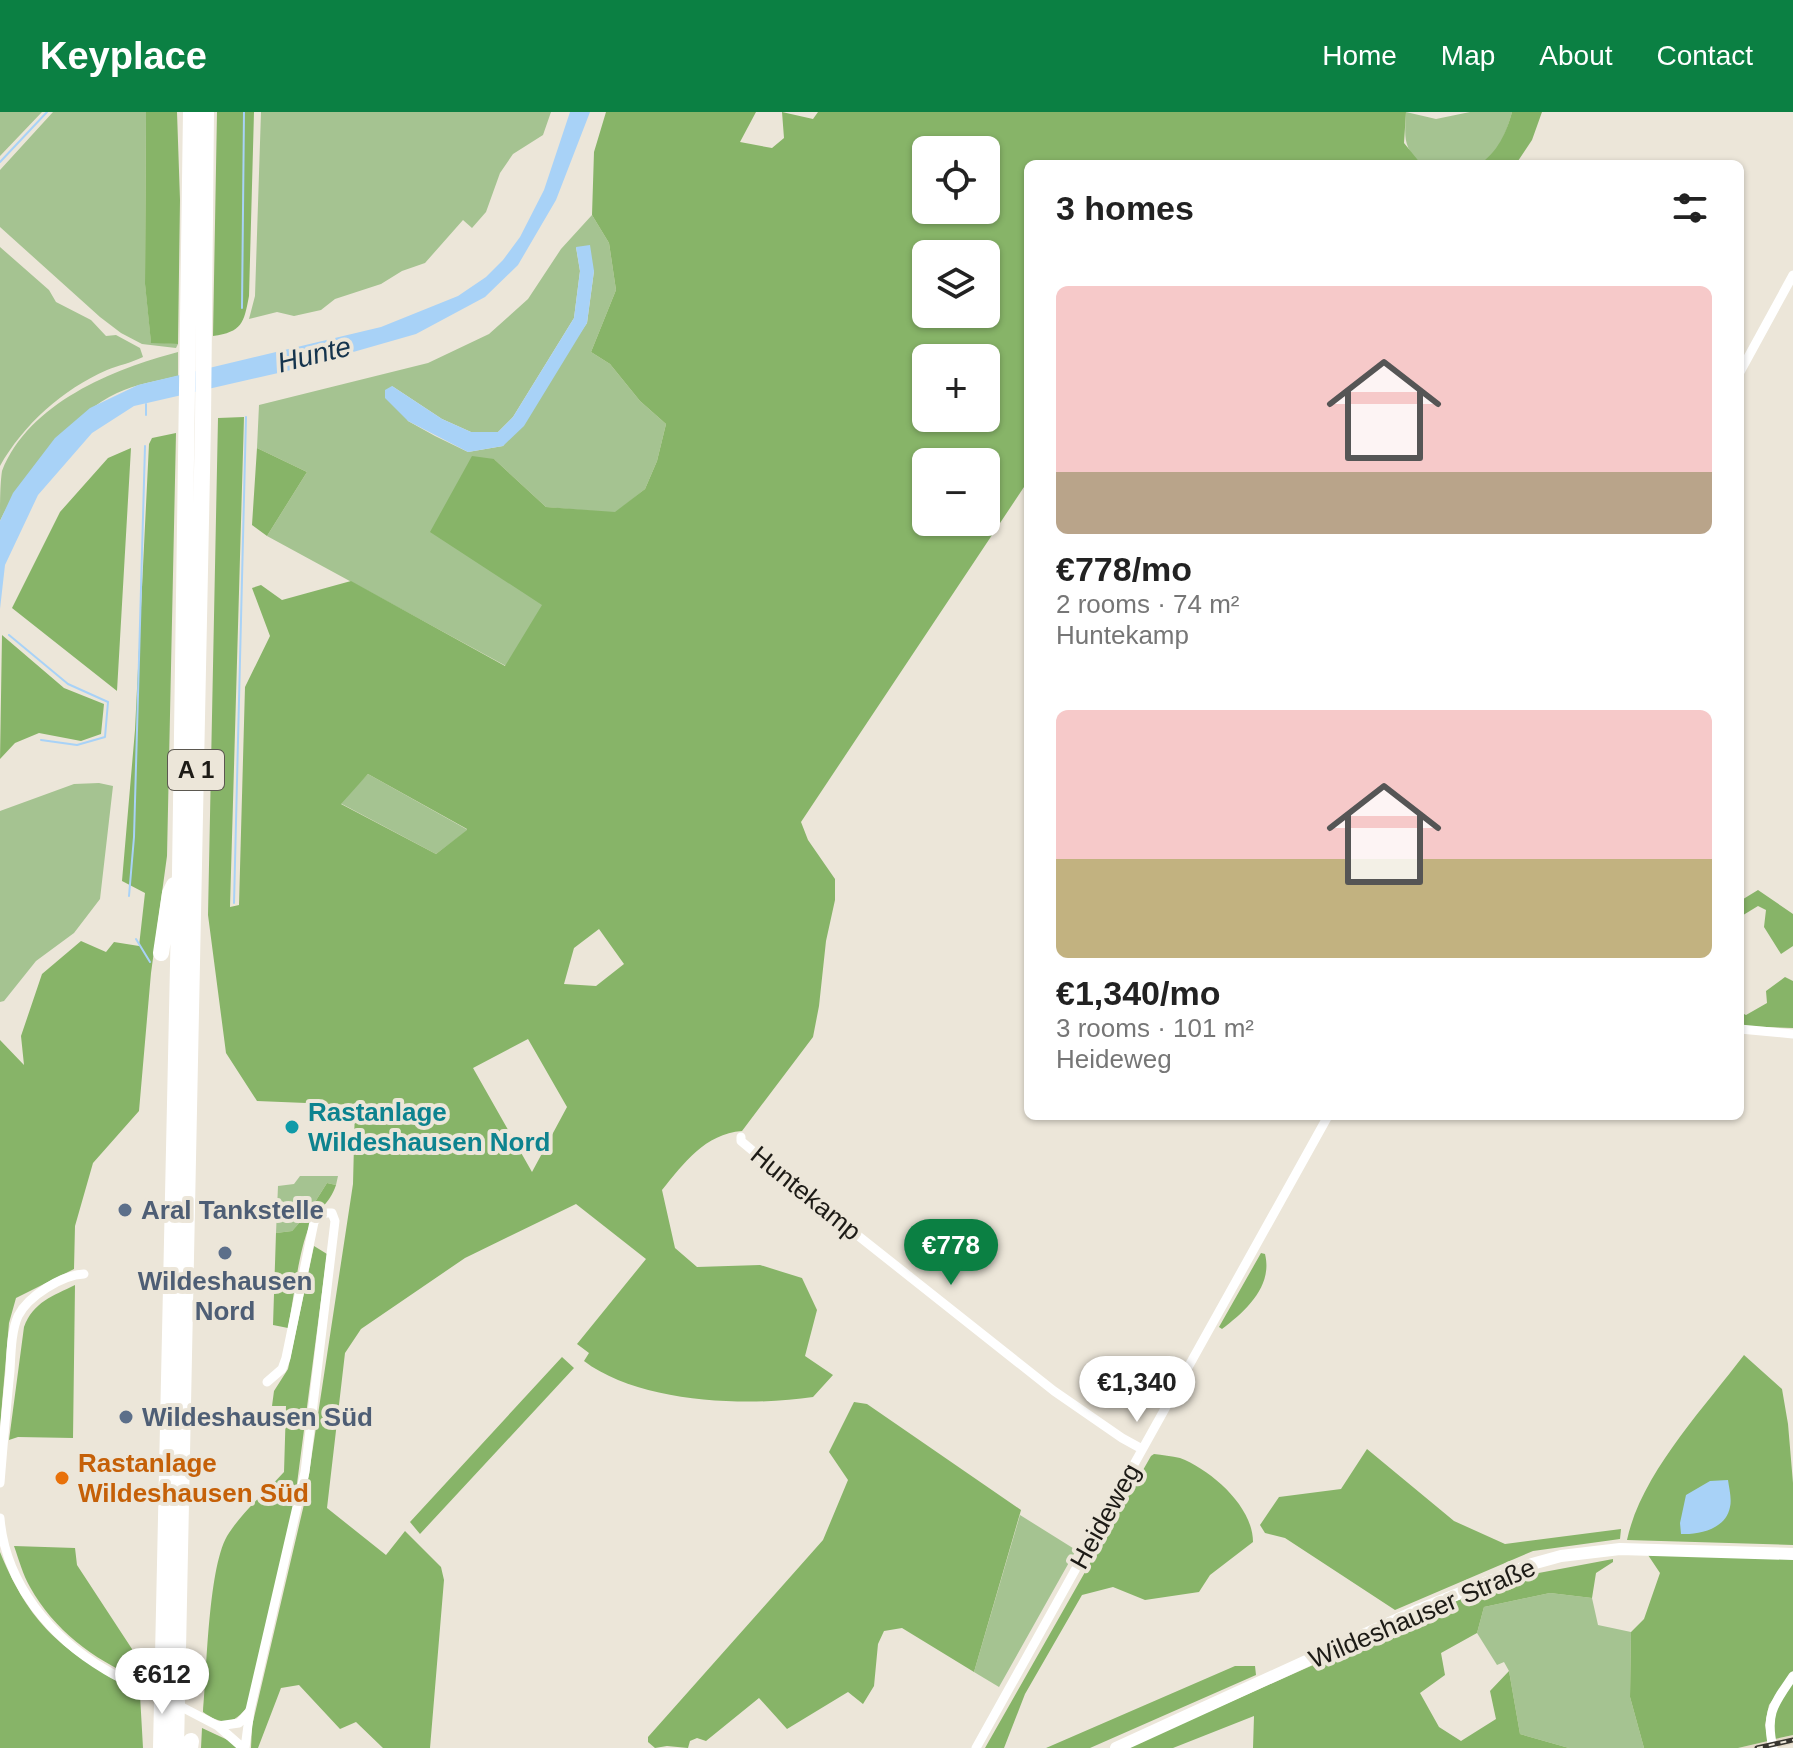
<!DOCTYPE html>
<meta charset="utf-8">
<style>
:root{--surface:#fff;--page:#f6f6f6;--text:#222;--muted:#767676;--accent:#0b8043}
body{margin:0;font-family:Arial,sans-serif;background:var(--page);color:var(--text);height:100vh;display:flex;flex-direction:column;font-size:30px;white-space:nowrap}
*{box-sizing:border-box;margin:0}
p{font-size:26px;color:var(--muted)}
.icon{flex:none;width:44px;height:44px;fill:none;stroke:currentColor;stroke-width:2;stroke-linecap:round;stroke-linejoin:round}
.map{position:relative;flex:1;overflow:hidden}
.details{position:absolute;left:1024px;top:48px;width:720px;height:960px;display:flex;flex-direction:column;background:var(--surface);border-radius:12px;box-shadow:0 2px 6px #0004}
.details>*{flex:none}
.buttons{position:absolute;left:912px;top:24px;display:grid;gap:16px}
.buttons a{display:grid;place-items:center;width:88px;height:88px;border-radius:12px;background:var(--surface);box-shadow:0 2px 6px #0004;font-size:40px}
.price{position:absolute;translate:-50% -68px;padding:0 18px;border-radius:28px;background:#fff;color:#222;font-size:26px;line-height:52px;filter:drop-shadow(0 2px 4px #0008)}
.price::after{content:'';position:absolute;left:50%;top:48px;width:24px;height:18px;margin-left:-12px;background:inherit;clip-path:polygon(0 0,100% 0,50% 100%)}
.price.on{background:var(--accent);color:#fff}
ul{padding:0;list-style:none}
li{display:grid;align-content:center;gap:16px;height:424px;padding:0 32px}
li span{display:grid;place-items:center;height:248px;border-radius:12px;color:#555}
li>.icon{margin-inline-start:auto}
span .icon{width:144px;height:144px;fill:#fffc;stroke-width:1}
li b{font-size:34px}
h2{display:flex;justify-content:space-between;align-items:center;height:96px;padding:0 32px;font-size:34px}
header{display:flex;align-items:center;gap:48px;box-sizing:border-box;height:112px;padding:0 40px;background:var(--accent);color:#fff}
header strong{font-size:38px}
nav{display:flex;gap:44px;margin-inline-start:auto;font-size:28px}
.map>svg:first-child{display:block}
</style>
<header>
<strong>Keyplace</strong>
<nav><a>Home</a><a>Map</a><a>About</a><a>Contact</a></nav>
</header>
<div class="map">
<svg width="1793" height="1636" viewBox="0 0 1793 1636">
<rect width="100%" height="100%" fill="#ece6d9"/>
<path fill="#e3dac7" d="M 1793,1623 L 1793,1632 L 1776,1636 L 1738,1636 Z"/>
<path fill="#a5c391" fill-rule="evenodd" d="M 0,0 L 42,0 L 0,44 Z
M 53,0 L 146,0 L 145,171 L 151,230 L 178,232 L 176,236 L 142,232 L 121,221 L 100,205 L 0,115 L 0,58 Z
M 261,0 L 551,0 L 543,23 L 513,42 L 500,61 L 486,100 L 472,116 L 463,108 L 425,151 L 402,159 L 381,172 L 335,187 L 321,198 L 294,204 L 277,200 L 249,207 L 255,184 Z
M 1406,0 L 1436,7 L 1470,0 L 1512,0 C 1508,16 1497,47 1479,52 C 1462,56 1438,52 1421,52 C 1402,35 1405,24 1406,0 Z
M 592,103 L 609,131 L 616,178 L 591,240 L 610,252 L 640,289 L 666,312 L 657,349 L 645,377 L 615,401 L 546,395 L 494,347 L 543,493 L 506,554 L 267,424 L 307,360 L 257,336 L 259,293 L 428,251 L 489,222 L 528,187 L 561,137 ZM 576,135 L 594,159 L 587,211 L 503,334 L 468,340 L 435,324 L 408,309 L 392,274 L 442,307 L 471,320 L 498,320 L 513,305 L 574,206 L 580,159 Z
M 0,135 L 49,178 L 56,190 L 91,208 L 106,224 L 116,223 L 140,236 L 143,245 C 131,251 119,253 107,258 C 63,277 23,313 0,354 Z
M 178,240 L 178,264 C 157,269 136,272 117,281 C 72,302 21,364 0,409 C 0,394 0,372 2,359 C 29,291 113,257 178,240 Z
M 368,662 L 468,718 L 436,742 L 340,691 Z
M 99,671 L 113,674 L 100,787 L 74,821 L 36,849 L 4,889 L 0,890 L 0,699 L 74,672 Z
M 300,1064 L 338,1064 L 336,1073 L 327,1071 L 308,1101 L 292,1119 L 276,1121 L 278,1074 L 294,1072 Z
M 1020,1403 L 1076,1438 L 999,1575 L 974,1560 Z
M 1550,1481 L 1592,1486 L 1598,1513 L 1631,1520 L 1630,1585 L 1644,1636 L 1569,1636 L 1520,1622 L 1509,1559 L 1504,1550 L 1497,1553 L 1477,1521 L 1484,1495 Z"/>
<path fill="#87b468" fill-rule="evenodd" d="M 146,0 L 177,0 L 180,88 L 178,232 L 151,231 L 145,172 Z
M 217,0 L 254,0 L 249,184 C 244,211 242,220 213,224 Z
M 606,0 L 756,0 L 740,30 L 772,36 L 784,26 L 782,0 L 813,7 L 818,0 L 1406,0 L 1404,31 L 1421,52 L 1028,52 L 1028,369 L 801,710 L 808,728 L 835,767 L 835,788 L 826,829 L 819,894 L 813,925 L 742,1019 C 705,1022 684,1051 662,1078 L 675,1136 L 697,1155 L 760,1153 L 802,1166 L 817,1198 L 805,1244 L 833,1263 L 813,1285 C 748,1295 639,1291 584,1249 L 589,1241 L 577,1232 L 646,1147 L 576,1092 L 465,1146 L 361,1217 L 345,1241 L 327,1396 L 386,1443 L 405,1419 L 441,1455 L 444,1468 L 430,1636 L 383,1636 L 356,1610 L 340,1617 L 299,1573 L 281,1576 L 258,1636 L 251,1636 L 252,1614 L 305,1388 L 353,1072 L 355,993 L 257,989 L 226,941 L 208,803 L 218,306 L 244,305 L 230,795 L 239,793 L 245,575 L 270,524 L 252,476 L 261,473 L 282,488 L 351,469 L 505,554 L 542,493 L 430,420 L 472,344 L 494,347 L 546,395 L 615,400 L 645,377 L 657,349 L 666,312 L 640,289 L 610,252 L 591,240 L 616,178 L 609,131 L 592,103 L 594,40 ZM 926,38 L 986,38 L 986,98 L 926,98 ZM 926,142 L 986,142 L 986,202 L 926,202 ZM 926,246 L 986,246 L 986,306 L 926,306 ZM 926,350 L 986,350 L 986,410 L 926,410 ZM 368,662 L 467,717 L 467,718 L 436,742 L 341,692 ZM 599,817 L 624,852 L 596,874 L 564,872 L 574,836 ZM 528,927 L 567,995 L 532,1060 L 473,956 Z
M 1512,0 L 1542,0 L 1532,28 L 1516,52 L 1479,52 C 1497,42 1507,19 1512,0 Z
M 176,321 L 167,744 L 151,861 L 139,999 L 93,1051 L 75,1114 L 74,1157 L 16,1186 L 9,1211 L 0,1315 L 0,928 L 24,953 L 21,924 L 42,862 L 81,829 L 106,840 L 114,830 L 139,834 L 145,781 L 122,769 L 135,618 L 149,332 L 152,326 Z
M 131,336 L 117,579 L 12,496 L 60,400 L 108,346 Z
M 257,336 L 307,360 L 267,424 L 252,413 Z
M 2,523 L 64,576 L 104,592 L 101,622 L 81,629 L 39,621 L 15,631 L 0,647 Z
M 1758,778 L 1793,802 L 1793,834 L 1781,842 L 1764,815 L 1766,798 L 1758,794 L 1740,805 L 1740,789 Z
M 1785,865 L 1793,869 L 1793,916 L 1740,914 L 1740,900 L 1746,903 L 1767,891 L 1766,879 Z
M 327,1071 L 336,1073 C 329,1094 317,1096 309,1115 C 298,1142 294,1186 288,1216 L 273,1213 L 276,1121 L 292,1119 L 308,1101 Z
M 314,1134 L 327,1142 L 295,1387 L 249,1592 C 235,1613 223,1614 203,1600 C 207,1559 208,1451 229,1421 C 244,1398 266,1380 284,1360 L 286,1294 L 272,1294 L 274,1279 L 288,1257 Z
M 1261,1141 L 1265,1142 C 1273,1174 1246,1199 1222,1217 L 1219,1215 Z
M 75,1173 L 73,1326 L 18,1325 L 9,1328 L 24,1215 C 33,1190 53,1184 75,1173 Z
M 1744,1243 L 1782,1277 L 1788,1312 L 1793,1371 L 1793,1433 L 1627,1428 C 1641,1362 1704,1296 1744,1243 Z
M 562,1245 L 574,1256 L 420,1422 L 410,1410 Z
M 854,1290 L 867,1292 L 1021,1398 L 974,1560 L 902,1516 L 884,1519 L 878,1532 L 874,1574 L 863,1592 L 848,1580 L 787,1617 L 759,1586 L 706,1629 L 697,1626 L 690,1629 L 688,1636 L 667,1634 L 655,1636 L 648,1630 L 648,1625 L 823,1428 L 848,1368 L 829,1340 Z
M 1367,1337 L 1454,1409 L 1505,1432 L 1621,1417 L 1620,1427 L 1533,1439 L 1395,1498 L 1285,1426 L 1265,1421 L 1260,1413 L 1279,1385 L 1341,1377 Z
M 1154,1342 C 1162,1343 1172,1344 1180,1346 C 1211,1358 1253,1394 1253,1430 L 1210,1463 L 1199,1480 L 1145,1488 L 1113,1475 L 1082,1483 L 1025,1582 L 1004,1636 L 985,1636 L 1151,1344 Z
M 14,1434 L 75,1436 L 77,1453 L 132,1537 L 137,1566 C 93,1547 54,1518 30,1475 C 23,1463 19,1448 14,1434 Z
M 0,1440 C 33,1521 68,1540 140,1583 L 143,1636 L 0,1636 Z
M 1648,1443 L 1793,1447 L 1793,1559 L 1769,1593 L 1765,1613 L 1768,1629 L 1738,1636 L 1644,1636 L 1630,1585 L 1631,1520 L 1644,1507 L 1660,1461 Z
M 1613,1447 L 1613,1450 L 1596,1461 L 1592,1486 L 1550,1481 L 1484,1495 L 1477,1521 L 1441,1541 L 1445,1563 L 1420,1581 L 1439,1615 L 1461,1629 L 1496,1607 L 1490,1579 L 1509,1559 L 1520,1622 L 1569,1636 L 1253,1636 L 1254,1604 L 1173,1636 L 1127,1636 L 1506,1467 Z
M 1235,1554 L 1255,1554 L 1256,1563 L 1090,1636 L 1046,1636 Z
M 1793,1569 L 1793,1623 L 1775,1627 C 1768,1603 1780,1589 1793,1569 Z
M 202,1616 L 232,1630 L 237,1636 L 201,1636 Z"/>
<path fill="#a8d2f7" d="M 570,0 L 590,0 L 556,88 L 518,153 L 485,185 L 416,222 L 287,259 L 134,294 L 92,321 L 38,383 L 5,453 L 0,497 L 0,409 L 13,381 L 55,326 L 90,296 L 138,273 L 381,215 L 458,184 L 486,165 L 503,148 L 520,125 L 544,78 Z
M 590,133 L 594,159 L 587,211 L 524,314 L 503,334 L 468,340 L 408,309 L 385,286 L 385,278 L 392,274 L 442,307 L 471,320 L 498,320 L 513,305 L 574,206 L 580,159 L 576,135 Z
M 1728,1368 C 1729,1376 1732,1387 1730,1395 C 1726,1417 1699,1423 1681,1422 L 1680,1411 L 1686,1383 L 1710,1369 Z"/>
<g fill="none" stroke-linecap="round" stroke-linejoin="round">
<path stroke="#a8d2f7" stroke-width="2" d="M 0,50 L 47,0
M 242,196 L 244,0
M 146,303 L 146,292
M 9,523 L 68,572 L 108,590 L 105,625 L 77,633 L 41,628
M 129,784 L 134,725 L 145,334
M 234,791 L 246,305
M 136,827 L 150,850"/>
<path stroke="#fff" stroke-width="9" d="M 1740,260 L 1793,163
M 1740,917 L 1793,922
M 741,1025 L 741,1029 L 784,1065 L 1054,1279 L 1122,1326 L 1142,1337
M 0,1371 C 3,1334 6,1297 10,1259 C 11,1242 11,1220 18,1204 C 28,1184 62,1163 84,1162
M 0,1406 C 5,1471 51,1526 106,1558 C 124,1569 144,1576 163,1586
M 176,1592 L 218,1614 L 243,1636
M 218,1614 L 239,1611 L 250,1599
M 245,1636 L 250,1598 L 305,1360 L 335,1109 L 332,1101 L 321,1101 L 314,1110 L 286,1246 L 282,1257 L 267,1270
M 976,1636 L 1328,1004
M 1773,1636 C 1765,1601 1774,1592 1793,1564"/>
<path stroke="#fff" stroke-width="12" d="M 1116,1636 L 1418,1498 L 1532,1452 L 1561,1444 L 1620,1437 L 1793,1442"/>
<path stroke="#fff" stroke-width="16" d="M 161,841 L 170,781 L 174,773
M 161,1636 L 180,761 L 191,0
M 176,1636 L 203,311 L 206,0
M 190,1636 L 191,1629"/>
<defs>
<path id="rail" d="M 1757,1636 L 1793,1628"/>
</defs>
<use href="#rail" stroke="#37352f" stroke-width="5"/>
<use href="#rail" stroke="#ece6d9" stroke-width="2" stroke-dasharray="6" stroke-linecap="butt"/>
</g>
<circle fill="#0f9aa8" stroke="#ece6d9" stroke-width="3" cx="292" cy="1015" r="8"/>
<g fill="#5c6f8a" stroke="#ece6d9" stroke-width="3">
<circle cx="125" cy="1098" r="8"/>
<circle cx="225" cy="1141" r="8"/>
<circle cx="126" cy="1305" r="8"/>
</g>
<circle fill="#e8710a" stroke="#ece6d9" stroke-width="3" cx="62" cy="1366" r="8"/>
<g text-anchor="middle" stroke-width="8" stroke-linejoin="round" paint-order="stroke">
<rect fill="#ece6d9" stroke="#5b5850" stroke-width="2" x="168" y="638" width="56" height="40" rx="6"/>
<g font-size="24" font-weight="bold" fill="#1d1b16">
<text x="196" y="666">A 1</text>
</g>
<g font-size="26" font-weight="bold" fill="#0d838f" stroke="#ece6d9" text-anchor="start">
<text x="308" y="1009">Rastanlage<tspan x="308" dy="30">Wildeshausen Nord</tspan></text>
</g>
<g font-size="26" fill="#1d1b16" stroke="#ece6d9">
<text transform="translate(806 1081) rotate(39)" y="9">Huntekamp</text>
<text transform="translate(1105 1404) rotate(-61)" y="9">Heideweg</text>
<text transform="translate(1422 1501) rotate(-23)" y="9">Wildeshauser Straße</text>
</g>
<g font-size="26" font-weight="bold" fill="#4e5e75" stroke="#ece6d9" text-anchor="start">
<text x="141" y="1107">Aral Tankstelle</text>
<text x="225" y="1178" text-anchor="middle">Wildeshausen<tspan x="225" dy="30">Nord</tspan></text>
<text x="142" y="1314">Wildeshausen Süd</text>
</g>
<g font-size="26" font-weight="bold" fill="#c56008" stroke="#ece6d9" text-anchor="start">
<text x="78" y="1360">Rastanlage<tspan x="78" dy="30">Wildeshausen Süd</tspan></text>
</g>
<g font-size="28" font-style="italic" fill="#15344d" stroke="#ece6d9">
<text transform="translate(314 242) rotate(-14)" y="10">Hunte</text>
</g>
</g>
</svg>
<div class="buttons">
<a><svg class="icon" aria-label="locate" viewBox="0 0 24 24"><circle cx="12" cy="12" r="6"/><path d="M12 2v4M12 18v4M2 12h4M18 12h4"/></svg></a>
<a><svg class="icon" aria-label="layers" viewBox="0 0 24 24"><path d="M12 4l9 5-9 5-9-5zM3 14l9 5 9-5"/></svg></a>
<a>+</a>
<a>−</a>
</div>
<b class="price on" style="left:951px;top:1175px">€778</b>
<b class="price" style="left:1137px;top:1312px">€1,340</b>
<b class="price" style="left:162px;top:1604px">€612</b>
<section class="details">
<h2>3 homes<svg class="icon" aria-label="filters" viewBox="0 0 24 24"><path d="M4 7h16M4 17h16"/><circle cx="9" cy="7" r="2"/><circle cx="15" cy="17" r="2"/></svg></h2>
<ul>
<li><span style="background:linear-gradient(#f6c9c9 75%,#b9a48a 0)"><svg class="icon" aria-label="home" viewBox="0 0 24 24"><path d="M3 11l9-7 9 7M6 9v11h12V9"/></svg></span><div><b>€778/mo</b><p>2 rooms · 74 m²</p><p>Huntekamp</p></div></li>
<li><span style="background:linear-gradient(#f6c9c9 60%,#c2b280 0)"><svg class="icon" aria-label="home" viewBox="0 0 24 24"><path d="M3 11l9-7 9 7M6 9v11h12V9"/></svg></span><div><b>€1,340/mo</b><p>3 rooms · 101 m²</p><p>Heideweg</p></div></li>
</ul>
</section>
</div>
